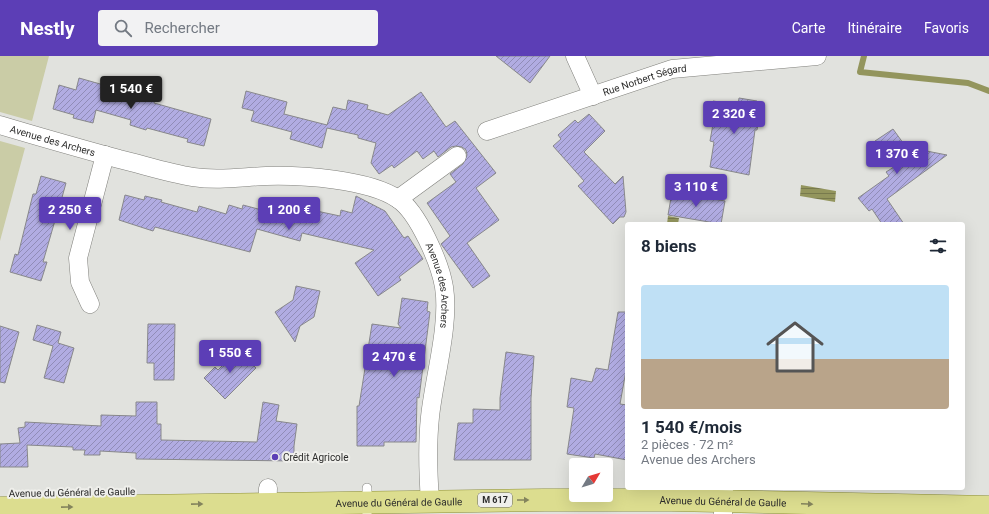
<!DOCTYPE html>
<html lang="fr">
<meta charset="utf-8">
<style>
:root{--surface:#fff;--page:#f2f2f3;--text:#1f2937;--muted:#747a83;--line:#e0e1e3;--accent:#5c3eb6}
body{margin:0;font-family:Roboto,sans-serif;background:var(--page);color:var(--text);height:100vh;display:flex;flex-direction:column;font-size:15px;white-space:nowrap}
*{box-sizing:border-box;margin:0}
p{font-size:13px;color:var(--muted)}
.icon{flex:none;width:22px;height:22px;fill:none;stroke:currentColor;stroke-width:2;stroke-linecap:round;stroke-linejoin:round}
.map{position:relative;flex:1;overflow:hidden}
.details{position:absolute;left:625px;top:166px;width:340px;height:268px;display:flex;flex-direction:column;background:var(--surface);border-radius:4px;box-shadow:0 4px 16px #0002}
.details>*{flex:none}
.needle{width:26px;rotate:52deg}
.buttons{position:absolute;left:569px;top:402px;display:grid;gap:8px}
.buttons a{display:grid;place-items:center;width:44px;height:44px;border-radius:4px;background:var(--surface);box-shadow:0 4px 16px #0002;font-size:20px}
.price{position:absolute;translate:-50% -34px;padding:0 9px;border-radius:4px;background:var(--accent);color:#fff;font-size:13px;line-height:26px;filter:drop-shadow(0 1px 2px #0008)}
.price::after{content:'';position:absolute;left:50%;top:24px;width:12px;height:9px;margin-left:-6px;background:inherit;clip-path:polygon(0 0,100% 0,50% 100%)}
.price.selected{background:#222;color:#fff}
ul{padding:0;list-style:none}
li{display:grid;align-content:center;gap:8px;height:212px;padding:0 16px}
li+li{border-top:1px solid var(--line)}
li span{display:grid;place-items:center;height:124px;border-radius:4px;color:#555}
li>.icon{margin-inline-start:auto}
span .icon{width:72px;height:72px;fill:#fffc;stroke-width:1}
li b{font-size:17px}
h2{display:flex;justify-content:space-between;align-items:center;height:48px;padding:0 16px;font-size:17px}
header{display:flex;align-items:center;gap:24px;box-sizing:border-box;height:56px;padding:0 20px;background:var(--accent);color:#fff}
header strong{font-size:19px}
nav{display:flex;gap:22px;margin-inline-start:auto;font-size:14px}
.search{width:280px;height:36px;background:var(--page);display:flex;align-items:center;gap:10px;box-sizing:border-box;padding:0 14px;border-radius:4px;color:var(--muted);font-size:15px}
.map>svg:first-child{display:block}
</style>
<header>
<strong>Nestly</strong>
<div class="search"><svg class="icon" aria-label="search" viewBox="0 0 24 24"><circle cx="10" cy="10" r="6"/><path d="M15 15l6 6"/></svg>Rechercher</div>
<nav><a>Carte</a><a>Itinéraire</a><a>Favoris</a></nav>
</header>
<div class="map">
<svg width="989" height="458" viewBox="0 0 989 458">
<defs>
<pattern id="water-rules" width="6" height="5" patternUnits="userSpaceOnUse"><rect width="6" height="5" fill="#93955d"/><path d="M0 2.5h6" fill="none" stroke="#787a4d"/></pattern>
<pattern id="building-hatch" width="6" height="6" patternUnits="userSpaceOnUse"><rect width="6" height="6" fill="#b1ace2"/><path d="M-1 1l2-2M0 6l6-6M5 7l2-2" fill="none" stroke="#908cb7"/></pattern>
</defs>
<rect width="100%" height="100%" fill="#e1e2de"/>
<path fill="#cacca6" d="M 0,0 L 49,0 L 32,65 L 0,56 Z
M 0,85 L 25,92 L 0,185 Z"/>
<path fill="url(#water-rules)" d="M 801,129 L 836,135 L 835,146 L 800,140 Z
M 668,160 L 679,162 L 678,168 L 667,168 Z"/>
<g fill="none" stroke-linecap="round" stroke-linejoin="round">
<path stroke="#93955d" stroke-width="6" d="M 864,0 L 860,16 L 968,27 L 989,35"/>
</g>
<path fill="url(#building-hatch)" stroke="#88888b" d="M 496,0 L 550,0 L 530,27 Z
M 79,22 L 139,39 L 140,36 L 156,41 L 154,47 L 211,63 L 204,90 L 187,86 L 188,83 L 147,72 L 146,74 L 130,69 L 131,64 L 96,54 L 93,67 L 73,62 L 74,59 L 53,53 L 59,29 L 76,34 Z
M 246,35 L 287,46 L 284,58 L 327,69 L 333,51 L 346,54 L 348,44 L 368,49 L 367,53 L 388,59 L 421,36 L 446,71 L 455,65 L 496,117 L 476,132 L 499,164 L 467,187 L 490,220 L 473,232 L 441,188 L 450,180 L 427,147 L 456,126 L 450,118 L 463,108 L 467,99 L 466,94 L 462,91 L 456,90 L 451,91 L 438,101 L 434,95 L 423,103 L 417,95 L 394,112 L 392,109 L 379,118 L 371,107 L 376,87 L 358,82 L 358,79 L 327,72 L 322,92 L 290,83 L 292,76 L 251,65 L 254,55 L 242,52 Z
M 739,42 L 757,45 L 755,55 L 760,56 L 757,74 L 755,74 L 749,119 L 710,111 L 714,86 L 710,85 L 713,68 L 709,67 L 713,45 L 738,49 Z
M 589,58 L 605,75 L 584,96 L 615,128 L 623,120 L 626,156 L 624,161 L 620,161 L 613,168 L 578,130 L 584,125 L 553,90 L 561,83 L 558,79 L 575,64 L 578,67 Z
M 893,73 L 906,91 L 947,99 L 887,143 L 904,168 L 882,168 L 872,153 L 869,155 L 858,142 L 889,120 L 886,116 L 894,111 L 875,85 Z
M 41,120 L 66,127 L 61,145 L 64,146 L 60,162 L 56,161 L 43,206 L 47,206 L 41,225 L 10,216 L 15,198 L 18,199 L 33,138 L 36,138 Z
M 672,136 L 725,145 L 721,168 L 668,159 Z
M 125,139 L 144,144 L 145,140 L 162,144 L 161,146 L 197,156 L 199,150 L 226,158 L 229,149 L 242,153 L 243,149 L 273,157 L 274,151 L 285,154 L 286,149 L 292,151 L 293,150 L 340,160 L 341,154 L 352,157 L 356,140 L 385,155 L 404,182 L 408,180 L 423,203 L 399,221 L 401,224 L 378,240 L 355,207 L 374,194 L 302,177 L 300,185 L 257,173 L 250,196 L 155,171 L 153,175 L 119,164 Z
M 296,230 L 320,235 L 314,261 L 300,270 L 295,286 L 275,256 L 293,244 Z
M 402,242 L 428,246 L 427,255 L 430,256 L 419,342 L 417,341 L 416,386 L 384,386 L 384,390 L 357,390 L 357,350 L 359,350 L 372,268 L 401,272 L 398,268 Z
M 618,256 L 627,256 L 627,309 L 620,348 L 627,349 L 627,404 L 595,398 L 594,402 L 567,398 L 574,352 L 567,351 L 571,322 L 592,326 L 596,312 L 608,314 Z
M 148,268 L 175,268 L 174,324 L 154,324 L 154,307 L 147,307 Z
M 37,269 L 61,276 L 58,287 L 74,292 L 64,327 L 44,322 L 53,290 L 33,284 Z
M 0,270 L 19,276 L 5,327 L 0,326 Z
M 238,294 L 256,312 L 225,343 L 204,322 L 215,311 L 218,314 Z
M 506,296 L 534,300 L 531,342 L 531,404 L 454,404 L 458,367 L 473,367 L 473,353 L 500,354 L 500,342 Z
M 136,346 L 157,346 L 157,368 L 161,368 L 161,384 L 257,386 L 263,346 L 279,349 L 276,365 L 297,368 L 294,390 L 294,405 L 136,403 L 136,397 L 100,395 L 100,399 L 84,399 L 85,394 L 73,394 L 73,391 L 27,389 L 28,411 L 0,411 L 0,388 L 20,387 L 18,372 L 25,371 L 25,366 L 101,370 L 101,359 L 136,360 Z"/>
<g fill="none" stroke-linecap="round" stroke-linejoin="round">
<defs>
<path id="lane" d="M 367,432 L 367,458"/>
<g id="street">
<path d="M 575,0 L 593,40"/>
<path id="s1" d="M 0,69 C 40,81 79,92 119,103 C 144,109 168,117 193,121 C 218,125 242,121 266,120 C 302,119 368,123 398,143 C 418,156 440,207 444,231 C 450,269 434,322 430,361 C 427,389 428,417 430,445"/>
<path id="s2" d="M 487,75 L 672,13 L 817,0"/>
<path d="M 398,143 L 457,100"/>
<path d="M 90,248 L 80,226 L 78,202 L 105,99"/>
<path d="M 267,458 L 268,432"/>
<path d="M 723,458 L 724,432"/>
</g>
<g id="primary">
<path id="s3" d="M 0,452 L 544,444 L 671,444 L 989,451"/>
</g>
</defs>
<use href="#lane" stroke="#80807c" stroke-width="10"/>
<use href="#street" stroke="#80807c" stroke-width="19"/>
<use href="#primary" stroke="#8f913c" stroke-width="23"/>
<use href="#lane" stroke="#fff" stroke-width="9"/>
<use href="#street" stroke="#fff" stroke-width="18"/>
<use href="#primary" stroke="#dcdd8f" stroke-width="22"/>
</g>
<defs><path id="oneway-solid" d="M-6-.8H1V-3.2L6.5 0L1 3.2V.8H-6Z"/></defs>
<g fill="#84845d">
<use href="#oneway-solid" transform="translate(523 444)"/>
<use href="#oneway-solid" transform="translate(197 448) rotate(-1)"/>
<use href="#oneway-solid" transform="translate(807 448) rotate(2)"/>
<use href="#oneway-solid" transform="translate(67 451) rotate(-1)"/>
</g>
<circle fill="#5c3eb6" stroke="#efefeb" stroke-width="1.5" cx="275" cy="401" r="4"/>
<g text-anchor="middle" stroke-width="4" stroke-linejoin="round" paint-order="stroke">
<rect fill="#efefeb" stroke="#666665" stroke-width="1" x="478" y="437" width="34" height="14" rx="3"/>
<g font-size="9" font-weight="bold" fill="#2c2c2b">
<text x="495" y="447">M 617</text>
</g>
<g font-size="10" fill="#2c2c2b" stroke="#efefeb">
<text dy="4" stroke="none"><textPath href="#s2" startOffset="166">Rue Norbert Ségard</textPath></text>
<text dy="4" stroke="none"><textPath href="#s1" startOffset="55">Avenue des Archers</textPath></text>
<text dy="4" stroke="none"><textPath href="#s1" startOffset="507">Avenue des Archers</textPath></text>
<text transform="translate(72 436) rotate(-1)" y="4">Avenue du Général de Gaulle</text>
<text dy="4" stroke="none"><textPath href="#s3" startOffset="399">Avenue du Général de Gaulle</textPath></text>
<text dy="4" stroke="none"><textPath href="#s3" startOffset="723">Avenue du Général de Gaulle</textPath></text>
</g>
<g font-size="10" fill="#2c2c2b" stroke="#efefeb" text-anchor="start">
<text x="283" y="405">Crédit Agricole</text>
</g>
</g>
</svg>
<div class="buttons">
<a><svg class="needle" viewBox="-14 -14 28 28"><path d="M0-13l5 13h-10z" fill="#e53935"/><path d="M0 13l5-13h-10z" fill="#747a83"/></svg></a>
</div>
<b class="price selected" style="left:131px;top:54px">1 540 €</b>
<b class="price" style="left:734px;top:79px">2 320 €</b>
<b class="price" style="left:897px;top:119px">1 370 €</b>
<b class="price" style="left:696px;top:152px">3 110 €</b>
<b class="price" style="left:70px;top:175px">2 250 €</b>
<b class="price" style="left:289px;top:175px">1 200 €</b>
<b class="price" style="left:230px;top:318px">1 550 €</b>
<b class="price" style="left:394px;top:322px">2 470 €</b>
<section class="details">
<h2>8 biens<svg class="icon" aria-label="filters" viewBox="0 0 24 24"><path d="M4 7h16M4 17h16"/><circle cx="9" cy="7" r="2"/><circle cx="15" cy="17" r="2"/></svg></h2>
<ul>
<li><span style="background:linear-gradient(#bfe0f5 60%,#b9a48a 0)"><svg class="icon" aria-label="home" viewBox="0 0 24 24"><path d="M3 11l9-7 9 7M6 9v11h12V9"/></svg></span><div><b>1 540 €/mois</b><p>2 pièces · 72 m²</p><p>Avenue des Archers</p></div></li>
</ul>
</section>
</div>
